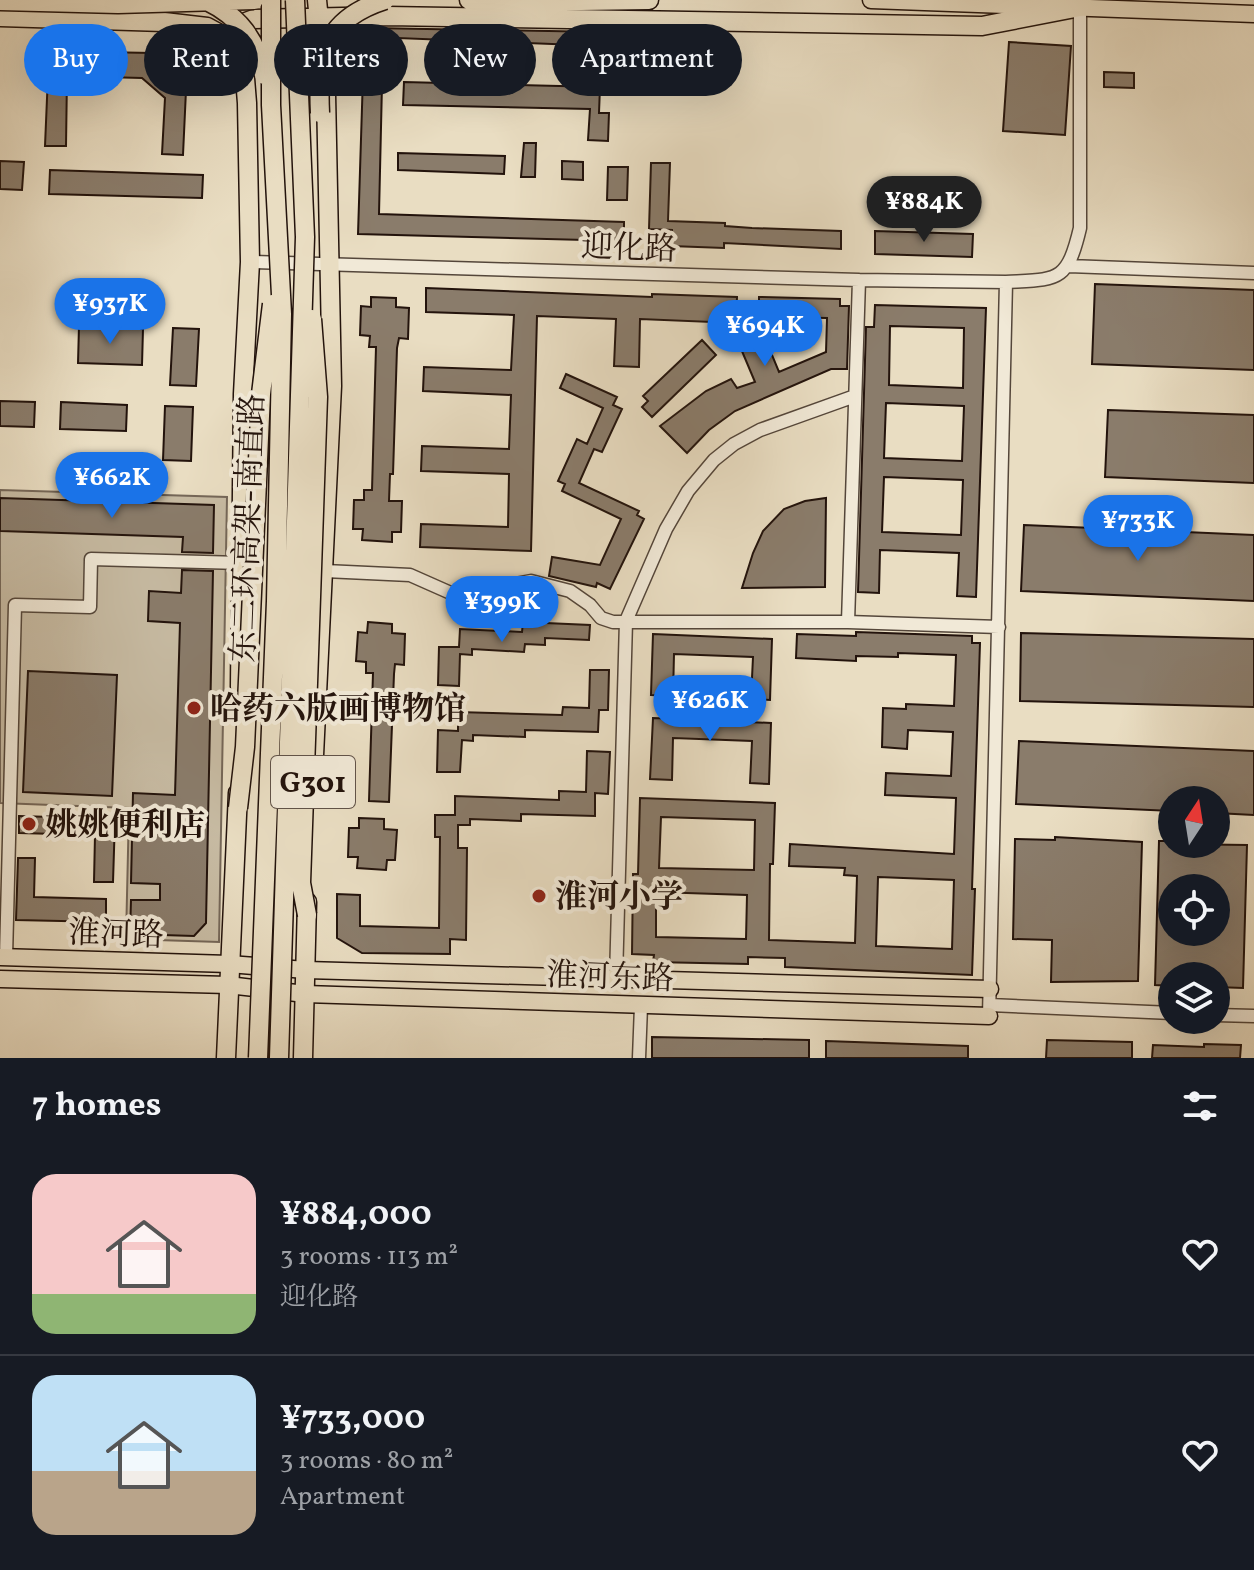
<!DOCTYPE html>
<meta charset="utf-8">
<style>
:root{--surface:#171b24;--page:#242831;--text:#f1f3f6;--muted:#9ea1a6;--line:#363941;--accent:#1a73e8}
body{margin:0;font-family:Vollkorn,"Noto Serif SC",serif;background:var(--page);color:var(--text);height:100vh;display:flex;flex-direction:column;font-size:30px;white-space:nowrap}
*{box-sizing:border-box;margin:0}
p{font-size:26px;color:var(--muted)}
.icon{flex:none;width:44px;height:44px;fill:none;stroke:currentColor;stroke-width:2;stroke-linecap:round;stroke-linejoin:round}
.map{position:relative;height:1058px;overflow:hidden}
.side{display:flex;flex-direction:column;background:var(--surface);flex:1}
.side>*{flex:none}
.guide{position:absolute;left:24px;top:24px;width:800px;height:72px;display:flex;gap:16px}
.needle{width:52px;rotate:12deg}
.fabs{position:absolute;left:1158px;top:786px;display:grid;gap:16px}
.fabs a{display:grid;place-items:center;width:72px;height:72px;border-radius:50%;background:var(--surface);box-shadow:0 8px 32px #0002;font-size:40px}
.price{position:absolute;translate:-50% -68px;padding:0 18px;border-radius:28px;background:var(--accent);color:#fff;font-size:26px;line-height:52px;filter:drop-shadow(0 2px 4px #0008)}
.price::after{content:'';position:absolute;left:50%;top:48px;width:24px;height:18px;margin-left:-12px;background:inherit;clip-path:polygon(0 0,100% 0,50% 100%)}
.price.on{background:#222;color:#fff}
ul{padding:0;list-style:none}
li{display:flex;align-items:center;gap:24px;height:200px;padding:0 32px}
li+li{border-top:2px solid var(--line)}
li span{display:grid;place-items:center;flex:none;width:224px;height:160px;border-radius:24px;color:#555}
li>.icon{margin-inline-start:auto}
span .icon{width:96px;height:96px;fill:#fffc;stroke-width:1}
li b{font-size:34px}
h2{display:flex;justify-content:space-between;align-items:center;height:96px;padding:0 32px;font-size:34px}
.chip{padding:0 28px;border-radius:36px;background:var(--surface);box-shadow:0 8px 32px #0002;font-size:28px;line-height:72px}
.chip.on{background:var(--accent);color:#fff}
.map>svg:first-child{display:block}
</style>
<div class="map">
<svg width="1254" height="1058" viewBox="0 0 1254 1058">
<rect width="100%" height="100%" fill="#e9ddc2"/>
<filter id="stains"><feTurbulence type="fractalNoise" baseFrequency=".0025" numOctaves="4"/><feColorMatrix values="0 0 0 0 .2 0 0 0 0 .09 0 0 0 0 .02 0 0 0 .5 -.17"/></filter>
<radialGradient id="worn" r=".72"><stop offset=".6" stop-color="#630" stop-opacity="0"/><stop offset="1" stop-color="#630" stop-opacity=".3"/></radialGradient>
<path fill="#c7bba3" stroke="#756758" stroke-width="2" d="M 0,490 L 227,497 L 219,942 L 126,939 L 129,808 L 0,803 Z"/>
<path fill="#8a7c6b" stroke="#23130c" stroke-width="2" fill-rule="evenodd" d="M 372,28 L 603,32 L 602,46 L 398,38 L 398,41 L 383,41 L 379,214 L 624,222 L 624,241 L 358,234 L 364,44 L 371,44 Z
M 1009,42 L 1071,46 L 1065,135 L 1003,131 Z
M 595,48 L 615,49 L 614,85 L 594,85 Z
M 49,51 L 152,53 L 186,90 L 183,155 L 162,154 L 165,98 L 142,78 L 67,76 L 66,146 L 45,146 Z
M 1104,72 L 1134,73 L 1134,88 L 1104,87 Z
M 404,82 L 600,87 L 599,113 L 609,113 L 608,141 L 588,140 L 590,109 L 403,105 Z
M 524,143 L 536,143 L 535,177 L 521,177 Z
M 398,153 L 505,156 L 504,174 L 398,170 Z
M 0,161 L 24,162 L 22,190 L 0,189 Z
M 562,161 L 583,162 L 583,180 L 562,179 Z
M 651,163 L 670,163 L 668,221 L 725,223 L 725,226 L 752,228 L 841,231 L 841,249 L 724,243 L 724,248 L 671,246 L 672,230 L 649,229 Z
M 608,167 L 628,167 L 627,200 L 607,200 Z
M 50,170 L 203,175 L 202,198 L 49,194 Z
M 875,231 L 973,234 L 972,257 L 875,254 Z
M 1095,284 L 1254,290 L 1254,370 L 1092,364 Z
M 426,288 L 652,297 L 652,294 L 737,297 L 736,323 L 640,319 L 639,367 L 614,366 L 616,319 L 537,316 L 531,551 L 420,547 L 421,524 L 508,527 L 509,474 L 421,471 L 422,446 L 509,449 L 511,395 L 423,391 L 424,367 L 511,370 L 514,315 L 426,312 Z
M 371,297 L 396,298 L 396,307 L 409,308 L 408,339 L 399,338 L 397,348 L 393,474 L 390,474 L 389,501 L 402,501 L 401,532 L 392,532 L 392,542 L 362,540 L 363,529 L 353,529 L 354,500 L 364,500 L 364,490 L 372,490 L 376,347 L 369,347 L 370,336 L 360,335 L 361,306 L 371,307 Z
M 759,297 L 840,299 L 840,306 L 849,306 L 847,369 L 831,369 L 735,411 L 709,430 L 687,453 L 660,426 L 706,391 L 731,379 L 737,388 L 755,382 L 736,337 L 760,326 L 779,372 L 826,352 L 827,318 L 759,317 Z
M 875,305 L 986,308 L 976,597 L 957,596 L 959,553 L 880,550 L 879,593 L 858,592 L 866,327 L 874,327 ZM 890,326 L 964,328 L 963,388 L 889,385 ZM 886,403 L 964,406 L 962,461 L 884,458 ZM 884,477 L 963,480 L 961,535 L 882,532 Z
M 79,326 L 143,329 L 142,365 L 78,363 Z
M 173,328 L 199,329 L 196,386 L 170,385 Z
M 702,340 L 716,355 L 652,417 L 642,407 L 648,401 L 643,396 Z
M 566,374 L 617,397 L 613,405 L 622,409 L 602,452 L 594,449 L 579,483 L 639,511 L 637,515 L 644,519 L 610,589 L 597,583 L 596,587 L 549,576 L 552,557 L 600,565 L 621,519 L 562,491 L 565,484 L 558,481 L 577,439 L 587,444 L 603,408 L 560,388 Z
M 0,401 L 35,402 L 34,427 L 0,426 Z
M 61,402 L 127,405 L 126,431 L 60,429 Z
M 165,406 L 193,407 L 191,461 L 163,460 Z
M 1108,410 L 1254,415 L 1254,483 L 1105,477 Z
M 0,498 L 214,505 L 213,553 L 182,552 L 183,537 L 0,531 Z
M 826,498 L 825,587 L 742,588 L 753,553 L 763,531 L 784,509 L 805,501 Z
M 1024,525 L 1254,535 L 1254,601 L 1021,591 Z
M 182,570 L 213,571 L 206,923 L 194,936 L 130,934 L 131,900 L 160,900 L 160,884 L 131,883 L 133,793 L 175,795 L 180,623 L 148,621 L 149,591 L 181,593 Z
M 368,622 L 392,624 L 392,633 L 405,634 L 404,665 L 395,664 L 394,674 L 389,802 L 369,801 L 373,673 L 366,673 L 366,662 L 356,661 L 358,632 L 367,633 Z
M 523,622 L 590,625 L 589,640 L 545,638 L 545,645 L 525,644 L 524,652 L 472,649 L 472,655 L 460,654 L 459,686 L 438,685 L 439,647 L 459,647 L 460,629 L 522,632 Z
M 856,632 L 972,636 L 972,643 L 980,643 L 972,889 L 975,889 L 972,975 L 785,967 L 785,958 L 748,957 L 748,964 L 653,962 L 654,955 L 632,954 L 633,874 L 638,874 L 640,798 L 775,803 L 773,864 L 770,864 L 769,940 L 855,943 L 857,876 L 844,875 L 845,868 L 789,866 L 790,844 L 954,854 L 956,798 L 885,795 L 886,773 L 951,776 L 953,732 L 908,730 L 907,749 L 882,747 L 883,708 L 906,709 L 906,704 L 954,706 L 956,655 L 898,653 L 898,657 L 856,656 L 856,661 L 796,658 L 797,634 L 856,636 ZM 661,817 L 755,820 L 754,870 L 659,868 ZM 878,877 L 954,880 L 952,949 L 876,946 ZM 656,892 L 747,895 L 746,939 L 656,937 Z
M 1021,633 L 1254,639 L 1254,707 L 1020,701 Z
M 653,634 L 772,639 L 770,700 L 751,699 L 753,657 L 674,654 L 673,696 L 651,695 Z
M 590,670 L 609,670 L 608,710 L 599,710 L 598,732 L 525,730 L 525,737 L 473,735 L 473,741 L 462,740 L 460,772 L 437,772 L 438,730 L 458,731 L 458,712 L 562,715 L 563,707 L 589,708 Z
M 28,671 L 117,675 L 112,796 L 23,792 Z
M 653,718 L 771,723 L 769,784 L 750,783 L 752,741 L 673,738 L 672,780 L 650,779 Z
M 1019,741 L 1254,751 L 1254,815 L 1216,813 L 1216,800 L 1172,800 L 1172,811 L 1016,804 Z
M 587,751 L 610,752 L 608,794 L 595,793 L 595,816 L 521,814 L 521,821 L 470,819 L 470,825 L 458,825 L 458,848 L 467,848 L 466,940 L 450,939 L 450,954 L 362,953 L 337,938 L 337,894 L 360,895 L 360,926 L 439,928 L 440,837 L 435,837 L 435,815 L 455,815 L 455,796 L 559,800 L 559,791 L 586,792 Z
M 19,816 L 115,819 L 113,882 L 94,882 L 95,835 L 19,833 Z
M 359,818 L 384,819 L 384,829 L 397,830 L 395,860 L 387,860 L 386,870 L 357,868 L 358,857 L 348,857 L 349,828 L 359,828 Z
M 1055,837 L 1142,842 L 1138,981 L 1051,982 L 1052,940 L 1013,939 L 1015,839 L 1055,840 Z
M 1159,841 L 1172,841 L 1172,844 L 1247,845 L 1243,988 L 1216,987 L 1216,976 L 1172,976 L 1172,986 L 1155,985 ZM 1172,888 L 1216,888 L 1216,932 L 1172,932 Z
M 18,858 L 35,858 L 34,897 L 106,899 L 106,922 L 16,920 Z
M 652,1037 L 809,1040 L 809,1058 L 652,1058 Z
M 1047,1040 L 1132,1042 L 1132,1058 L 1046,1058 Z
M 826,1041 L 968,1046 L 968,1058 L 826,1058 Z
M 1204,1044 L 1241,1045 L 1240,1058 L 1152,1058 L 1153,1045 L 1204,1047 Z"/>
<g fill="none" stroke-linecap="round" stroke-linejoin="round">
<defs>
<path id="minor" d="M 250,262 L 859,280 L 1006,282
M 1069,266 L 1254,273
M 325,571 L 410,575 L 462,598 L 481,598 L 515,584 L 531,581 L 570,591 L 590,605 L 601,618 L 613,622 L 848,622 L 999,627
M 848,622 L 859,280
M 6,957 L 15,605 L 90,607 L 91,559 L 241,563
M 616,978 L 626,621 L 666,529 L 688,491 L 714,460 L 734,444 L 760,430 L 855,396
M 990,1005 L 1172,1013
M 1216,1015 L 1254,1016
M 989,1016 L 1006,282 C 1058,279 1067,283 1080,228 L 1080,3
M 639,1058 L 641,1006"/>
<path id="major" d="M 871,0 L 1254,14
M 0,957 L 229,964 L 306,970 L 990,989
M 0,979 L 228,985 L 305,994 L 989,1016"/>
<path id="highway" d="M 317,0 L 323,61
M 469,0 L 513,2 L 649,0
M 0,17 L 164,22 L 207,27 L 231,40 L 244,66 L 247,103 L 250,262 L 243,394 L 240,687
M 246,22 L 254,19 L 387,16 L 982,26 L 1080,7
M 313,776 L 332,386 L 326,94
M 226,1058 L 238,793
M 303,1058 L 307,902"/>
</defs>
<use href="#minor" stroke="#54463a" stroke-width="15"/>
<use href="#major" stroke="#23130c" stroke-width="19"/>
<use href="#highway" stroke="#23130c" stroke-width="21"/>
<use href="#minor" stroke="#f1e9d7" stroke-width="12"/>
<use href="#major" stroke="#e9ddc2" stroke-width="16"/>
<use href="#highway" stroke="#e9ddc2" stroke-width="18"/>
<defs>
<path id="highway-bridge" d="M 0,1 L 118,4 L 254,0
M 207,1 C 240,17 256,40 264,75
M 320,113 C 317,55 325,19 385,0
M 238,808 L 245,747 L 261,394 L 272,304
M 307,915 L 301,883 L 318,397 L 312,319
M 258,1058 L 276,601 L 282,314 L 271,105 L 271,0
M 279,1058 L 305,237 L 295,0"/>
</defs>
<use href="#highway-bridge" stroke="#23130c" stroke-width="21" stroke-linecap="butt"/>
<use href="#highway-bridge" stroke="#e9ddc2" stroke-width="18"/>
</g>
<g fill="#8f2418" stroke="#f1e9d7" stroke-width="3">
<circle cx="194" cy="708" r="8"/>
<circle cx="29" cy="824" r="8"/>
<circle cx="539" cy="896" r="8"/>
</g>
<g text-anchor="middle" stroke-width="8" stroke-linejoin="round" paint-order="stroke">
<rect fill="#f1e9d7" stroke="#615349" stroke-width="2" x="271" y="756" width="84" height="52" rx="6"/>
<g font-size="30" font-weight="bold" fill="#23130c">
<text x="313" y="792">G301</text>
</g>
<g font-size="32" fill="#23130c" stroke="#f1e9d7">
<text transform="translate(629 247) rotate(2)" y="11">迎化路</text>
<text transform="translate(247 528) rotate(-88)" y="11">东二环高架-南直路</text>
<text transform="translate(116 933) rotate(2)" y="11">淮河路</text>
<text transform="translate(610 976) rotate(2)" y="11">淮河东路</text>
</g>
<g font-size="32" font-weight="bold" fill="#23130c" stroke="#f1e9d7" text-anchor="start">
<text x="210" y="719">哈药六版画博物馆</text>
<text x="45" y="835">姚姚便利店</text>
<text x="555" y="907">淮河小学</text>
</g>
</g>
<rect width="100%" height="100%" filter="url(#stains)"/>
<rect width="100%" height="100%" fill="url(#worn)"/>
</svg>
<div class="fabs">
<a><svg class="needle" viewBox="-14 -14 28 28"><path d="M0-13l5 13h-10z" fill="#e53935"/><path d="M0 13l5-13h-10z" fill="#9ea1a6"/></svg></a>
<a><svg class="icon" aria-label="locate" viewBox="0 0 24 24"><circle cx="12" cy="12" r="6"/><path d="M12 2v4M12 18v4M2 12h4M18 12h4"/></svg></a>
<a><svg class="icon" aria-label="layers" viewBox="0 0 24 24"><path d="M12 4l9 5-9 5-9-5zM3 14l9 5 9-5"/></svg></a>
</div>
<b class="price on" style="left:924px;top:244px">¥884K</b>
<b class="price" style="left:110px;top:346px">¥937K</b>
<b class="price" style="left:765px;top:368px">¥694K</b>
<b class="price" style="left:112px;top:520px">¥662K</b>
<b class="price" style="left:1138px;top:563px">¥733K</b>
<b class="price" style="left:502px;top:644px">¥399K</b>
<b class="price" style="left:710px;top:743px">¥626K</b>
<div class="guide">
<a class="chip on">Buy</a>
<a class="chip">Rent</a>
<a class="chip">Filters</a>
<a class="chip">New</a>
<a class="chip">Apartment</a>
</div>
</div>
<section class="side">
<h2>7 homes<svg class="icon" aria-label="filters" viewBox="0 0 24 24"><path d="M4 7h16M4 17h16"/><circle cx="9" cy="7" r="2"/><circle cx="15" cy="17" r="2"/></svg></h2>
<ul>
<li><span style="background:linear-gradient(#f6c9c9 75%,#8fb573 0)"><svg class="icon" aria-label="home" viewBox="0 0 24 24"><path d="M3 11l9-7 9 7M6 9v11h12V9"/></svg></span><div><b>¥884,000</b><p>3 rooms · 113 m²</p><p>迎化路</p></div><svg class="icon" aria-label="heart" viewBox="0 0 24 24"><path d="M12 20l-8-8c-3-5 5-10 8-4 3-6 11-1 8 4z"/></svg></li>
<li><span style="background:linear-gradient(#bfe0f5 60%,#b9a48a 0)"><svg class="icon" aria-label="home" viewBox="0 0 24 24"><path d="M3 11l9-7 9 7M6 9v11h12V9"/></svg></span><div><b>¥733,000</b><p>3 rooms · 80 m²</p><p>Apartment</p></div><svg class="icon" aria-label="heart" viewBox="0 0 24 24"><path d="M12 20l-8-8c-3-5 5-10 8-4 3-6 11-1 8 4z"/></svg></li>
</ul>
</section>
